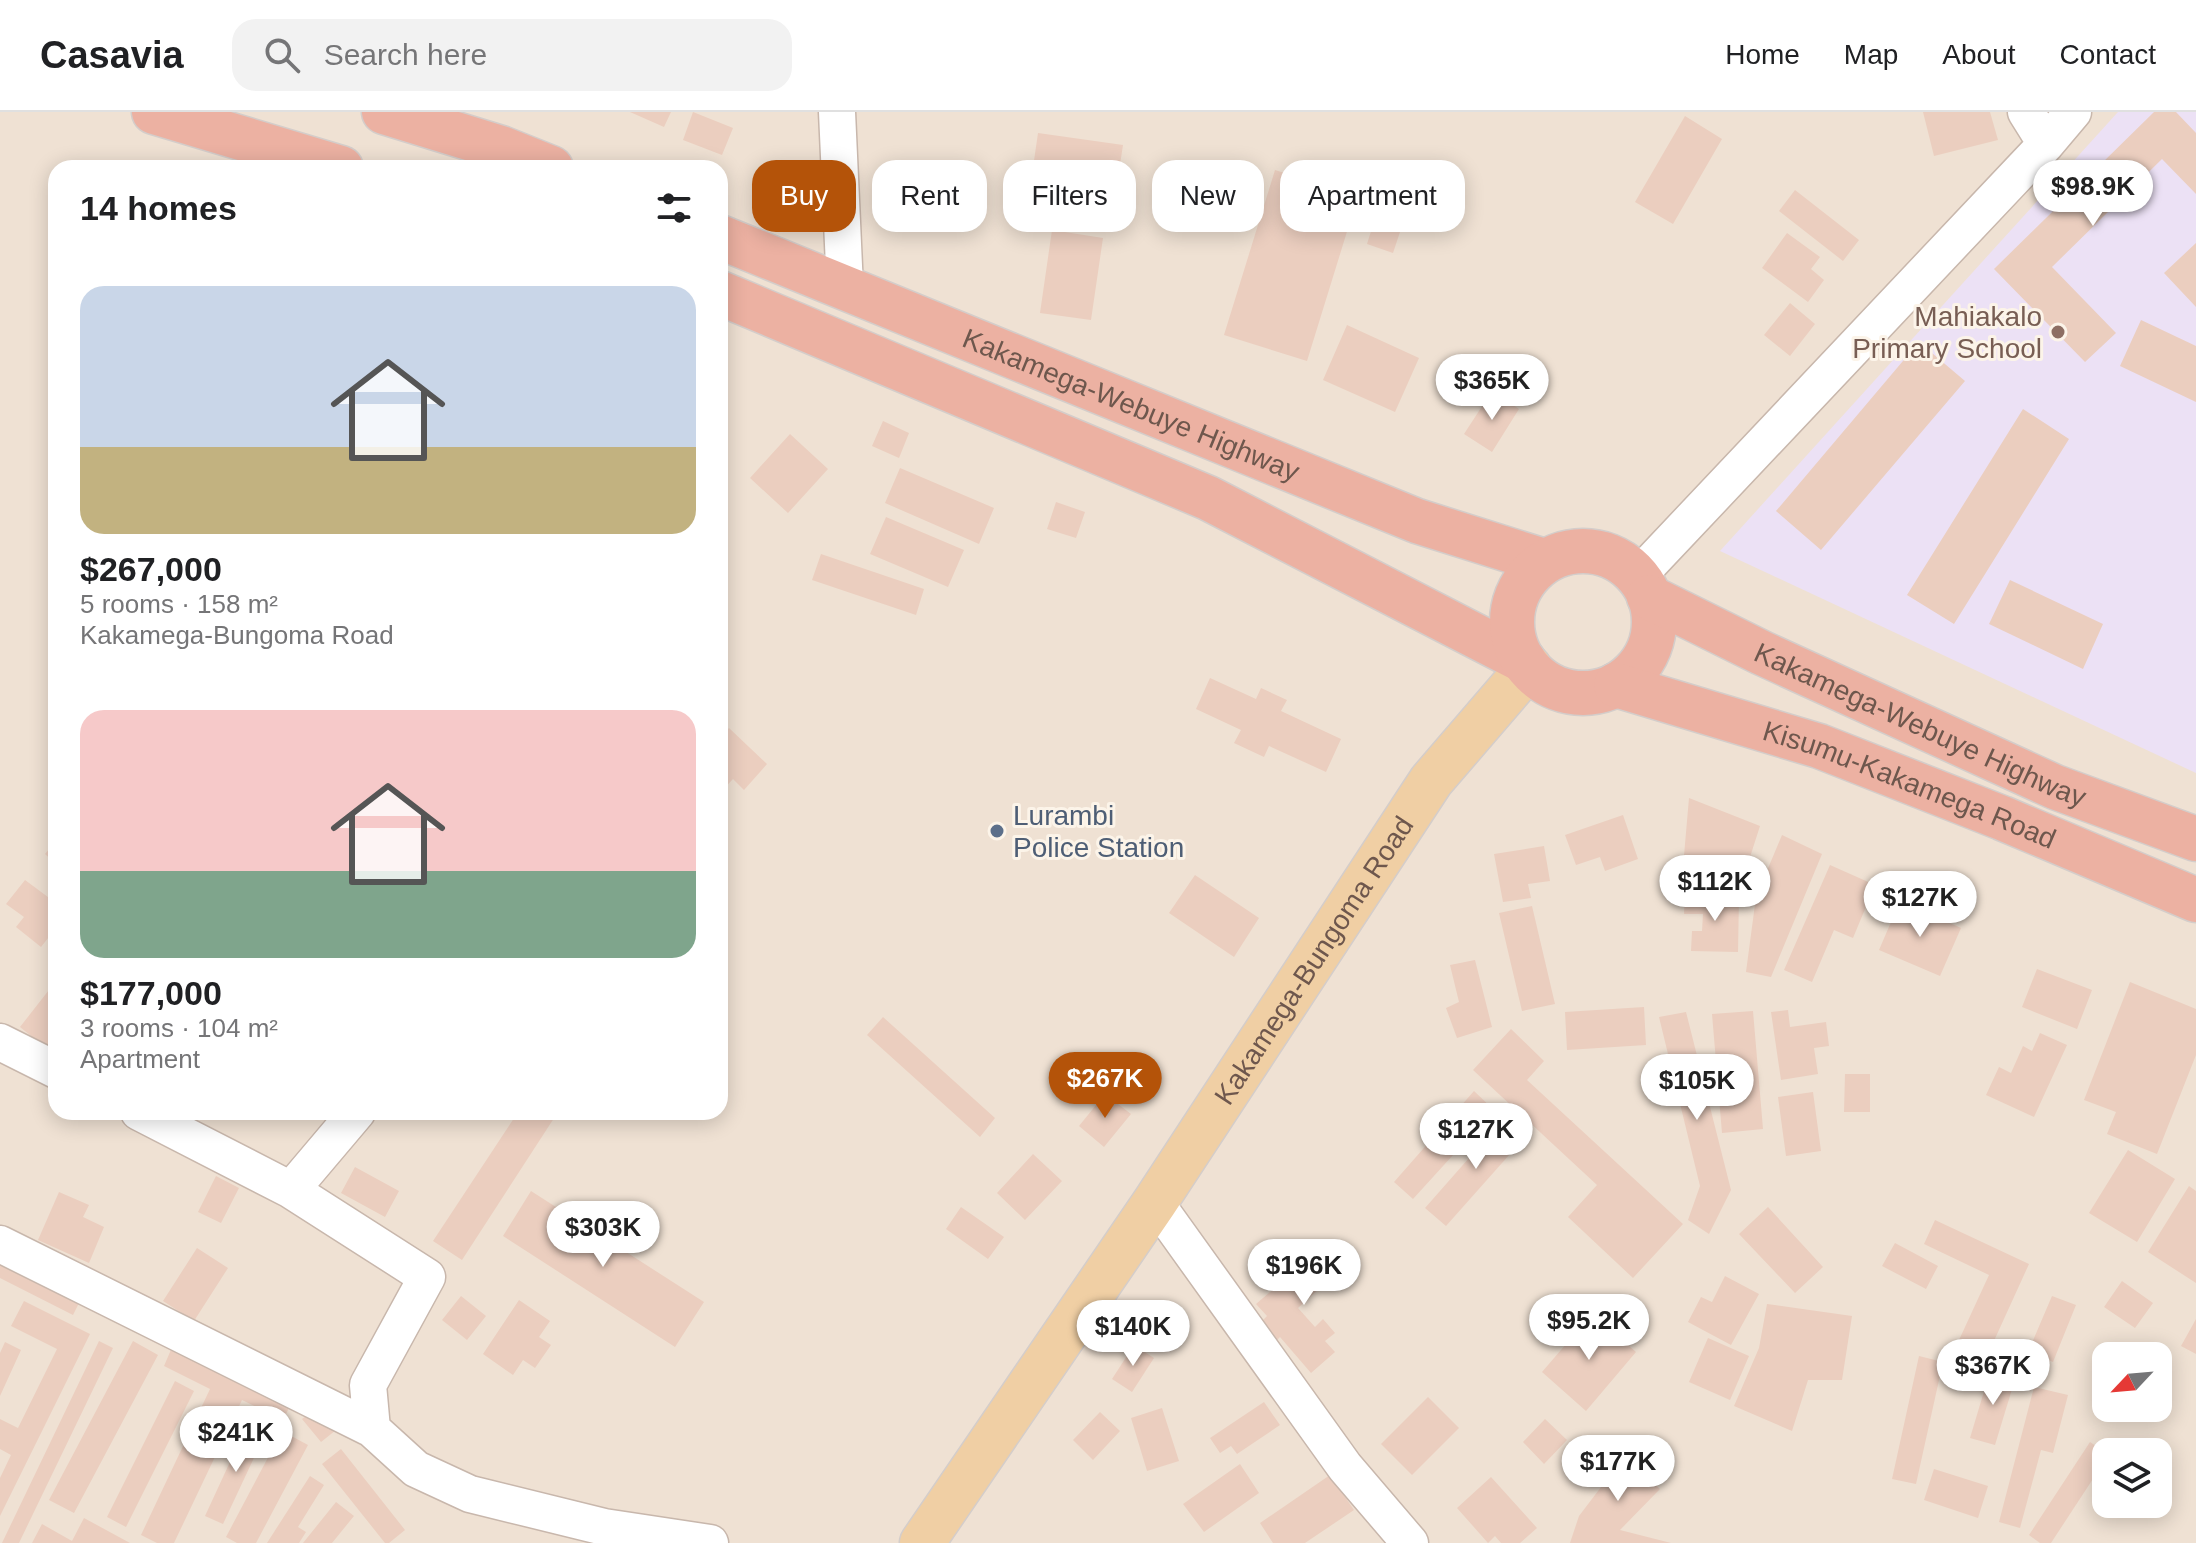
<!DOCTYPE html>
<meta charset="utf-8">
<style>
:root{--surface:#fff;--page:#f2f2f2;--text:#202124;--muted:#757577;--line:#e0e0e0;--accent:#b45309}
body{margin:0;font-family:Helvetica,sans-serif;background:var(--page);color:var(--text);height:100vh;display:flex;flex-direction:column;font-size:30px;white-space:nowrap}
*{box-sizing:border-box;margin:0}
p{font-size:26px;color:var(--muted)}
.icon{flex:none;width:44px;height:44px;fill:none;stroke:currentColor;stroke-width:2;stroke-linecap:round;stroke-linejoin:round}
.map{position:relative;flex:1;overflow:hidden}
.panel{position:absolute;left:48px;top:48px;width:680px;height:960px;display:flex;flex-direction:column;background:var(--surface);border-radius:24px;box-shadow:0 4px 20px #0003}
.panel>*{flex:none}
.top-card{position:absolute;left:752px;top:48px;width:760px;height:72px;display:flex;gap:16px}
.needle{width:52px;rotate:244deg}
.tools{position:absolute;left:2092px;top:1230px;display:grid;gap:16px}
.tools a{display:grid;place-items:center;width:80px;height:80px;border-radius:16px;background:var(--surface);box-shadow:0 4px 20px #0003;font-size:40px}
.price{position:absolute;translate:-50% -68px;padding:0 18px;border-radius:28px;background:#fff;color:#222;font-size:26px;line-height:52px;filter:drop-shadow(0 2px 4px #0008)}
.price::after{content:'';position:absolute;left:50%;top:48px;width:24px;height:18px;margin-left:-12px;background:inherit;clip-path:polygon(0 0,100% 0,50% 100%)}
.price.active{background:var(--accent);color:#fff}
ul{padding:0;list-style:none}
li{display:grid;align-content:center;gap:16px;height:424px;padding:0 32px}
li span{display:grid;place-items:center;height:248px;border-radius:24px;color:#555}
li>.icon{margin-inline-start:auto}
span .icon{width:144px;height:144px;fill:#fffc;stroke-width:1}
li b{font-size:34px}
h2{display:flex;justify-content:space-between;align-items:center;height:96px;padding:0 32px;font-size:34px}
.pill{padding:0 28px;border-radius:24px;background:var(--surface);box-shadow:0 4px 20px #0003;font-size:28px;line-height:72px}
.pill.active{background:var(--accent);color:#fff}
header{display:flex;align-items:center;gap:48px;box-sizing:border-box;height:112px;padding:0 40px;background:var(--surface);border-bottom:2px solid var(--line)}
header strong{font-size:38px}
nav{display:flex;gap:44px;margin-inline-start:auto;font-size:28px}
.search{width:560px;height:72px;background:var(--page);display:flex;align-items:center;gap:20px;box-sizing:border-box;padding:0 28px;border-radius:24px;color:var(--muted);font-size:30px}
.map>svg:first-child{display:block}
</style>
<header>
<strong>Casavia</strong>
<div class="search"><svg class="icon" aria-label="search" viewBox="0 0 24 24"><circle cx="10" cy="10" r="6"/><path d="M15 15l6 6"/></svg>Search here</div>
<nav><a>Home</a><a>Map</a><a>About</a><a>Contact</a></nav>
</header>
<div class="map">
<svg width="2196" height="1431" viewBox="0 0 2196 1431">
<rect width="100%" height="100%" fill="#f9efe4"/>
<path fill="#efe1d3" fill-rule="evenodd" d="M 0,0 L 2196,0 L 2196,1431 L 0,1431 ZM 56,56 L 720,56 L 720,1000 L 56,1000 ZM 2106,1244 L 2158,1244 L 2158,1296 L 2106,1296 ZM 2106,1340 L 2158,1340 L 2158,1392 L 2106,1392 Z"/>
<path fill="#ece1f5" d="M 2118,0 L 2196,0 L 2196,661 L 1720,439 Z"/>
<path fill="#ebcebf" d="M 630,0 L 671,0 L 664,15 Z
M 693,0 L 733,16 L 722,43 L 683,28 Z
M 1923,0 L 1990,0 L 1998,28 L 1934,44 Z
M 2154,0 L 2176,0 L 2196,21 L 2196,82 L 2162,47 L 2052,155 L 2116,221 L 2085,250 L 1994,157 Z
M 1685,4 L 1722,27 L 1673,112 L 1635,90 Z
M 1038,21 L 1123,33 L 1110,117 L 1026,104 Z
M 1275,58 L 1358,84 L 1307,249 L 1224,223 Z
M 1384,78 L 1411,87 L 1393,141 L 1367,132 Z
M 1795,78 L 1859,128 L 1843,149 L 1779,99 Z
M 1052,118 L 1103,126 L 1091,208 L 1040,201 Z
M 1787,121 L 1820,145 L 1811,157 L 1824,168 L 1808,190 L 1762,156 Z
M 2196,131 L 2196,195 L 2164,161 Z
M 1790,191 L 1815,212 L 1790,244 L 1764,223 Z
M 2141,208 L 2196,234 L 2196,290 L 2120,254 Z
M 1347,213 L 1419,246 L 1395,300 L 1323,268 Z
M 1919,230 L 1965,269 L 1821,438 L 1776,399 Z
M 1492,279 L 1519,297 L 1492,340 L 1464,322 Z
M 2023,297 L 2069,327 L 1954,512 L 1907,483 Z
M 883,309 L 909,321 L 899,346 L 872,334 Z
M 790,322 L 828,357 L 788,401 L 750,366 Z
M 900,356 L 994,396 L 979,432 L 885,391 Z
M 1056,390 L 1085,400 L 1076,426 L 1047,417 Z
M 886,405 L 964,438 L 948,475 L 870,442 Z
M 821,442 L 924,477 L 916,503 L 812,468 Z
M 2010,468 L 2103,512 L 2083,557 L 1989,512 Z
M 1210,566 L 1256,587 L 1261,576 L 1287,588 L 1281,599 L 1341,627 L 1326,660 L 1269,634 L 1264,645 L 1234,631 L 1241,618 L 1196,597 Z
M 729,616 L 767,652 L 744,678 L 733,667 L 720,681 L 720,625 Z
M 1689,686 L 1760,714 L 1742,770 L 1683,755 Z
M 1623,703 L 1638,747 L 1605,759 L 1600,745 L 1576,753 L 1565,723 Z
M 1782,723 L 1822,742 L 1771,865 L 1746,860 L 1756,785 Z
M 56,729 L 56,752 L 45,742 Z
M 1544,734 L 1550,769 L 1528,772 L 1531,786 L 1503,790 L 1494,742 Z
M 1830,753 L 1875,773 L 1853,826 L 1834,818 L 1812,870 L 1784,858 Z
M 1195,763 L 1259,806 L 1234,845 L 1169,801 Z
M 25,768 L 56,791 L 56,816 L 41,835 L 16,815 L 24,805 L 6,792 Z
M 1685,784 L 1739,785 L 1738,840 L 1691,839 L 1692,819 L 1702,819 L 1703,802 L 1684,802 Z
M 1900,789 L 1961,816 L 1940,864 L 1879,838 Z
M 1532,794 L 1555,892 L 1522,899 L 1499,801 Z
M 1475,848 L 1492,915 L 1457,926 L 1446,896 L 1459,890 L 1450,853 Z
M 2037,857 L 2092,878 L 2077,917 L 2022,895 Z
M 56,869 L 56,944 L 20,915 Z
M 2130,870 L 2196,897 L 2196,943 L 2157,1042 L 2107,1022 L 2116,1000 L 2084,988 Z
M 1644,895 L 1646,933 L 1567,938 L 1565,900 Z
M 1788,898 L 1790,915 L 1826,910 L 1829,934 L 1814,936 L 1818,962 L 1781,968 L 1771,900 Z
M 1753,899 L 1763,1017 L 1722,1021 L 1712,902 Z
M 1686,900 L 1731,1078 L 1709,1122 L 1688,1108 L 1700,1074 L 1659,905 Z
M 883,905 L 995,1006 L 980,1025 L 867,923 Z
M 1511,917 L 1544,949 L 1527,968 L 1683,1112 L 1633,1166 L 1568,1105 L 1597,1073 L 1473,958 Z
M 2040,921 L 2067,933 L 2034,1005 L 1986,983 L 1999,955 L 2011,961 L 2023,934 L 2032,939 Z
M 1845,962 L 1870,962 L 1870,1000 L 1844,1000 Z
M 1474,979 L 1494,998 L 1413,1087 L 1394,1070 Z
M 1813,980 L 1821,1039 L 1786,1044 L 1778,985 Z
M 1105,982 L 1131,1002 L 1104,1035 L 1079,1014 Z
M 518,1000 L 558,1000 L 462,1148 L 433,1129 Z
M 1506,1004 L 1527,1023 L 1446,1114 L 1425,1096 Z
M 2128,1038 L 2175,1067 L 2137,1130 L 2089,1101 Z
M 1033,1042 L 1062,1069 L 1025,1108 L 997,1081 Z
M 355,1055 L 399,1079 L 385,1105 L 341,1081 Z
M 216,1064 L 239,1076 L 221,1111 L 198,1100 Z
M 2189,1074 L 2196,1079 L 2196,1171 L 2148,1140 Z
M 531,1079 L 704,1190 L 675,1235 L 503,1124 Z
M 59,1080 L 89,1093 L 83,1105 L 104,1115 L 89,1151 L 38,1128 Z
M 961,1095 L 1004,1125 L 988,1147 L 946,1117 Z
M 1768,1095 L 1823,1155 L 1795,1181 L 1739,1122 Z
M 1935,1108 L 2029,1152 L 1988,1242 L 1959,1228 L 1989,1163 L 1924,1132 Z
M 1330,1128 L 1355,1156 L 1339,1171 L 1333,1164 L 1298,1196 L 1315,1215 L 1323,1207 L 1335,1221 L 1325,1229 L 1335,1240 L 1311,1261 L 1280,1225 L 1273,1232 L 1257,1214 L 1267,1204 L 1256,1192 Z
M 1895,1131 L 1938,1154 L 1926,1177 L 1882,1154 Z
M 197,1136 L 228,1156 L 194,1209 L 163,1189 Z
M 0,1144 L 82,1185 L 73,1203 L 0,1166 Z
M 1725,1164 L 1759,1182 L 1731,1233 L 1688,1210 L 1701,1185 L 1712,1190 Z
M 2122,1169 L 2153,1191 L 2135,1216 L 2104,1195 Z
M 461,1184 L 486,1204 L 467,1228 L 442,1208 Z
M 2052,1184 L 2076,1193 L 2053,1250 L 2028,1240 Z
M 519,1188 L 550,1209 L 539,1225 L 551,1233 L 535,1256 L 523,1248 L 513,1263 L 483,1242 Z
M 24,1189 L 90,1222 L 0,1404 L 0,1366 L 11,1343 L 0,1337 L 0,1307 L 18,1316 L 57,1237 L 11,1214 Z
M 1767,1192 L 1852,1204 L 1842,1268 L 1808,1268 L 1792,1319 L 1734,1294 L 1759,1236 Z
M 1592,1202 L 1636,1240 L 1586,1299 L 1542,1260 Z
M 2196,1207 L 2196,1242 L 2181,1234 Z
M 1708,1226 L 1749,1244 L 1730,1288 L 1689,1270 Z
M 99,1229 L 113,1236 L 19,1431 L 2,1431 Z
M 133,1229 L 158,1243 L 74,1401 L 49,1388 Z
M 5,1230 L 21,1238 L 0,1284 L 0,1241 Z
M 173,1233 L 292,1290 L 283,1308 L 242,1288 L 174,1431 L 157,1431 L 141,1423 L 210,1277 L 164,1254 Z
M 1134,1233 L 1154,1246 L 1132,1280 L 1112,1267 Z
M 1954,1240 L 1982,1250 L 1975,1270 L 1947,1261 Z
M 1919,1244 L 1943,1250 L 1916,1372 L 1892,1367 Z
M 1991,1256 L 2016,1264 L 1995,1333 L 1970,1326 Z
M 175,1269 L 194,1279 L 126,1415 L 107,1405 Z
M 2034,1275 L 2068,1283 L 2053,1341 L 2041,1338 L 2020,1416 L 1999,1410 Z
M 1428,1285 L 1459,1316 L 1412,1363 L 1381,1332 Z
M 1264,1290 L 1280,1313 L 1237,1342 L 1231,1334 L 1220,1341 L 1210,1326 Z
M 318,1295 L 336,1318 L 321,1330 L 302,1307 Z
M 1162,1296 L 1179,1349 L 1147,1359 L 1131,1306 Z
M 1100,1300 L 1120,1319 L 1093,1348 L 1073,1328 Z
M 1545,1307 L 1567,1328 L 1544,1352 L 1523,1330 Z
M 248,1311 L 266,1320 L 223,1412 L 205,1404 Z
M 282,1319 L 308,1333 L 256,1431 L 237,1431 L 226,1425 Z
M 2090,1330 L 2106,1341 L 2106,1347 L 2051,1431 L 2040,1431 L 2029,1423 Z
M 1633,1333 L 1656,1349 L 1647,1365 L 1660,1377 L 1620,1418 L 1671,1431 L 1570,1431 L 1579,1404 Z
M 341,1337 L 405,1418 L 389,1431 L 385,1431 L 322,1352 Z
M 1240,1352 L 1259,1381 L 1204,1420 L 1183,1392 Z
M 1934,1357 L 1988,1374 L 1978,1406 L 1924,1388 Z
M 1330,1363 L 1354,1398 L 1305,1431 L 1273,1431 L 1260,1411 Z
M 310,1364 L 324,1373 L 298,1415 L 306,1420 L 299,1431 L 267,1431 Z
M 1491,1365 L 1537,1416 L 1520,1431 L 1501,1431 L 1495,1424 L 1488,1431 L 1457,1396 Z
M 336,1390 L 354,1404 L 332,1431 L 303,1431 Z
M 84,1406 L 130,1431 L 32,1431 L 42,1412 L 72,1429 Z"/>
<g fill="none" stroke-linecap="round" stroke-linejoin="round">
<defs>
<path id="minor" d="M 837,0 L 845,176
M 2026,0 L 2046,32
M 1638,464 L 2046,32 L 2073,0
M 0,930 L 56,958
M 139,1000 L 291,1078 L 427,1165 L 368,1273 L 372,1317 L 416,1357 L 470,1382 L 604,1415 L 710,1431
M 291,1078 L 357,1000
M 1155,1090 L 1345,1355 L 1410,1431
M 0,1132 L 372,1317"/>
<g id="major">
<path id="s1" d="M 922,1431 L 1155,1090 L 1431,669 L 1529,555"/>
</g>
<g id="highway">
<path d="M 154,0 L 341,56"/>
<path d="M 384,0 L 501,36 L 551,56"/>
<path id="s2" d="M 720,125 L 1417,409 L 1544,449"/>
<path d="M 720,181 L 1208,386 L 1524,549"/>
<circle cx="1583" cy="510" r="71"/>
<path id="s3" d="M 1649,485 L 1762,541 L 2055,675 L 2196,727"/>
<path id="s4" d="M 1616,573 L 1819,634 L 2002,706 L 2196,788"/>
</g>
</defs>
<use href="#minor" stroke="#c8b7ac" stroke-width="39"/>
<use href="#major" stroke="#d4cdca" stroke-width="47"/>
<use href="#highway" stroke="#d4cdca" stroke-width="47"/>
<use href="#minor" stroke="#fff" stroke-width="36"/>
<use href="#major" stroke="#f0cfa4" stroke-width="44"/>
<use href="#highway" stroke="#ecb1a2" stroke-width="44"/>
</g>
<circle fill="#8d6e63" stroke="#fcf4e9" stroke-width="3" cx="2058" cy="220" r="8"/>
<circle fill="#5c6f8a" stroke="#fcf4e9" stroke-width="3" cx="997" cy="719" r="8"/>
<g text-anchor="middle" stroke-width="6" stroke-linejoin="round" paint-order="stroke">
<g font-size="28" fill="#785e54" stroke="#fcf4e9" text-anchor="end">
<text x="2042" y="214">Mahiakalo<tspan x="2042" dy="32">Primary School</tspan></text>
</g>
<g font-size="28" fill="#6e574d" stroke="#fcf4e9">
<text dy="10" stroke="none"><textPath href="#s2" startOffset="444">Kakamega-Webuye Highway</textPath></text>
<text dy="10" stroke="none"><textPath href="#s3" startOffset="300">Kakamega-Webuye Highway</textPath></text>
<text dy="10" stroke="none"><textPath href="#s4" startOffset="310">Kisumu-Kakamega Road</textPath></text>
<text dy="10" stroke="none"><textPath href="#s1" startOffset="702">Kakamega-Bungoma Road</textPath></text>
</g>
<g font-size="28" fill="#4e5e75" stroke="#fcf4e9" text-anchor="start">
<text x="1013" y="713">Lurambi<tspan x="1013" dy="32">Police Station</tspan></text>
</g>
</g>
</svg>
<div class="tools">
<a><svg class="needle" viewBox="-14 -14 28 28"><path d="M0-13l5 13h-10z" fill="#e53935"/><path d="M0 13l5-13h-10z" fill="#757577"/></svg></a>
<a><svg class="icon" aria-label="layers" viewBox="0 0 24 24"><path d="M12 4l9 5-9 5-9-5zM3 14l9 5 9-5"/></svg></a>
</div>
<b class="price" style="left:2093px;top:116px">$98.9K</b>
<b class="price" style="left:1492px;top:310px">$365K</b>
<b class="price" style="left:1715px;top:811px">$112K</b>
<b class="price" style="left:1920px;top:827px">$127K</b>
<b class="price active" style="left:1105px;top:1008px">$267K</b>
<b class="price" style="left:1697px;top:1010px">$105K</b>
<b class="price" style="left:1476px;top:1059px">$127K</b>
<b class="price" style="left:603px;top:1157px">$303K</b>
<b class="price" style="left:1304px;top:1195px">$196K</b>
<b class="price" style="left:1589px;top:1250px">$95.2K</b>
<b class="price" style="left:1133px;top:1256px">$140K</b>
<b class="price" style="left:1993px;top:1295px">$367K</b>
<b class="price" style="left:236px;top:1362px">$241K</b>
<b class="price" style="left:1618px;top:1391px">$177K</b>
<div class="top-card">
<a class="pill active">Buy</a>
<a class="pill">Rent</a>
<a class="pill">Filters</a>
<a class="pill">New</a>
<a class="pill">Apartment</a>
</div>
<section class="panel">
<h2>14 homes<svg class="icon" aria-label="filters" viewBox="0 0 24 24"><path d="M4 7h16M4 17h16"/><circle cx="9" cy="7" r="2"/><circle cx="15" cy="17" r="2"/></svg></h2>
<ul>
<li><span style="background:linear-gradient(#c9d6e8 65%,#c2b280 0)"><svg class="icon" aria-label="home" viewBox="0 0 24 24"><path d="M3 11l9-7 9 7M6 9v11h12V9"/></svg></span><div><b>$267,000</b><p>5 rooms · 158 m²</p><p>Kakamega-Bungoma Road</p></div></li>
<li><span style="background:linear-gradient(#f6c9c9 65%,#7fa58c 0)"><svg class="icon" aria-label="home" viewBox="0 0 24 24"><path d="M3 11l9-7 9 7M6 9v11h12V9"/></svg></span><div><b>$177,000</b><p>3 rooms · 104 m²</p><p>Apartment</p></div></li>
</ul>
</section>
</div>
